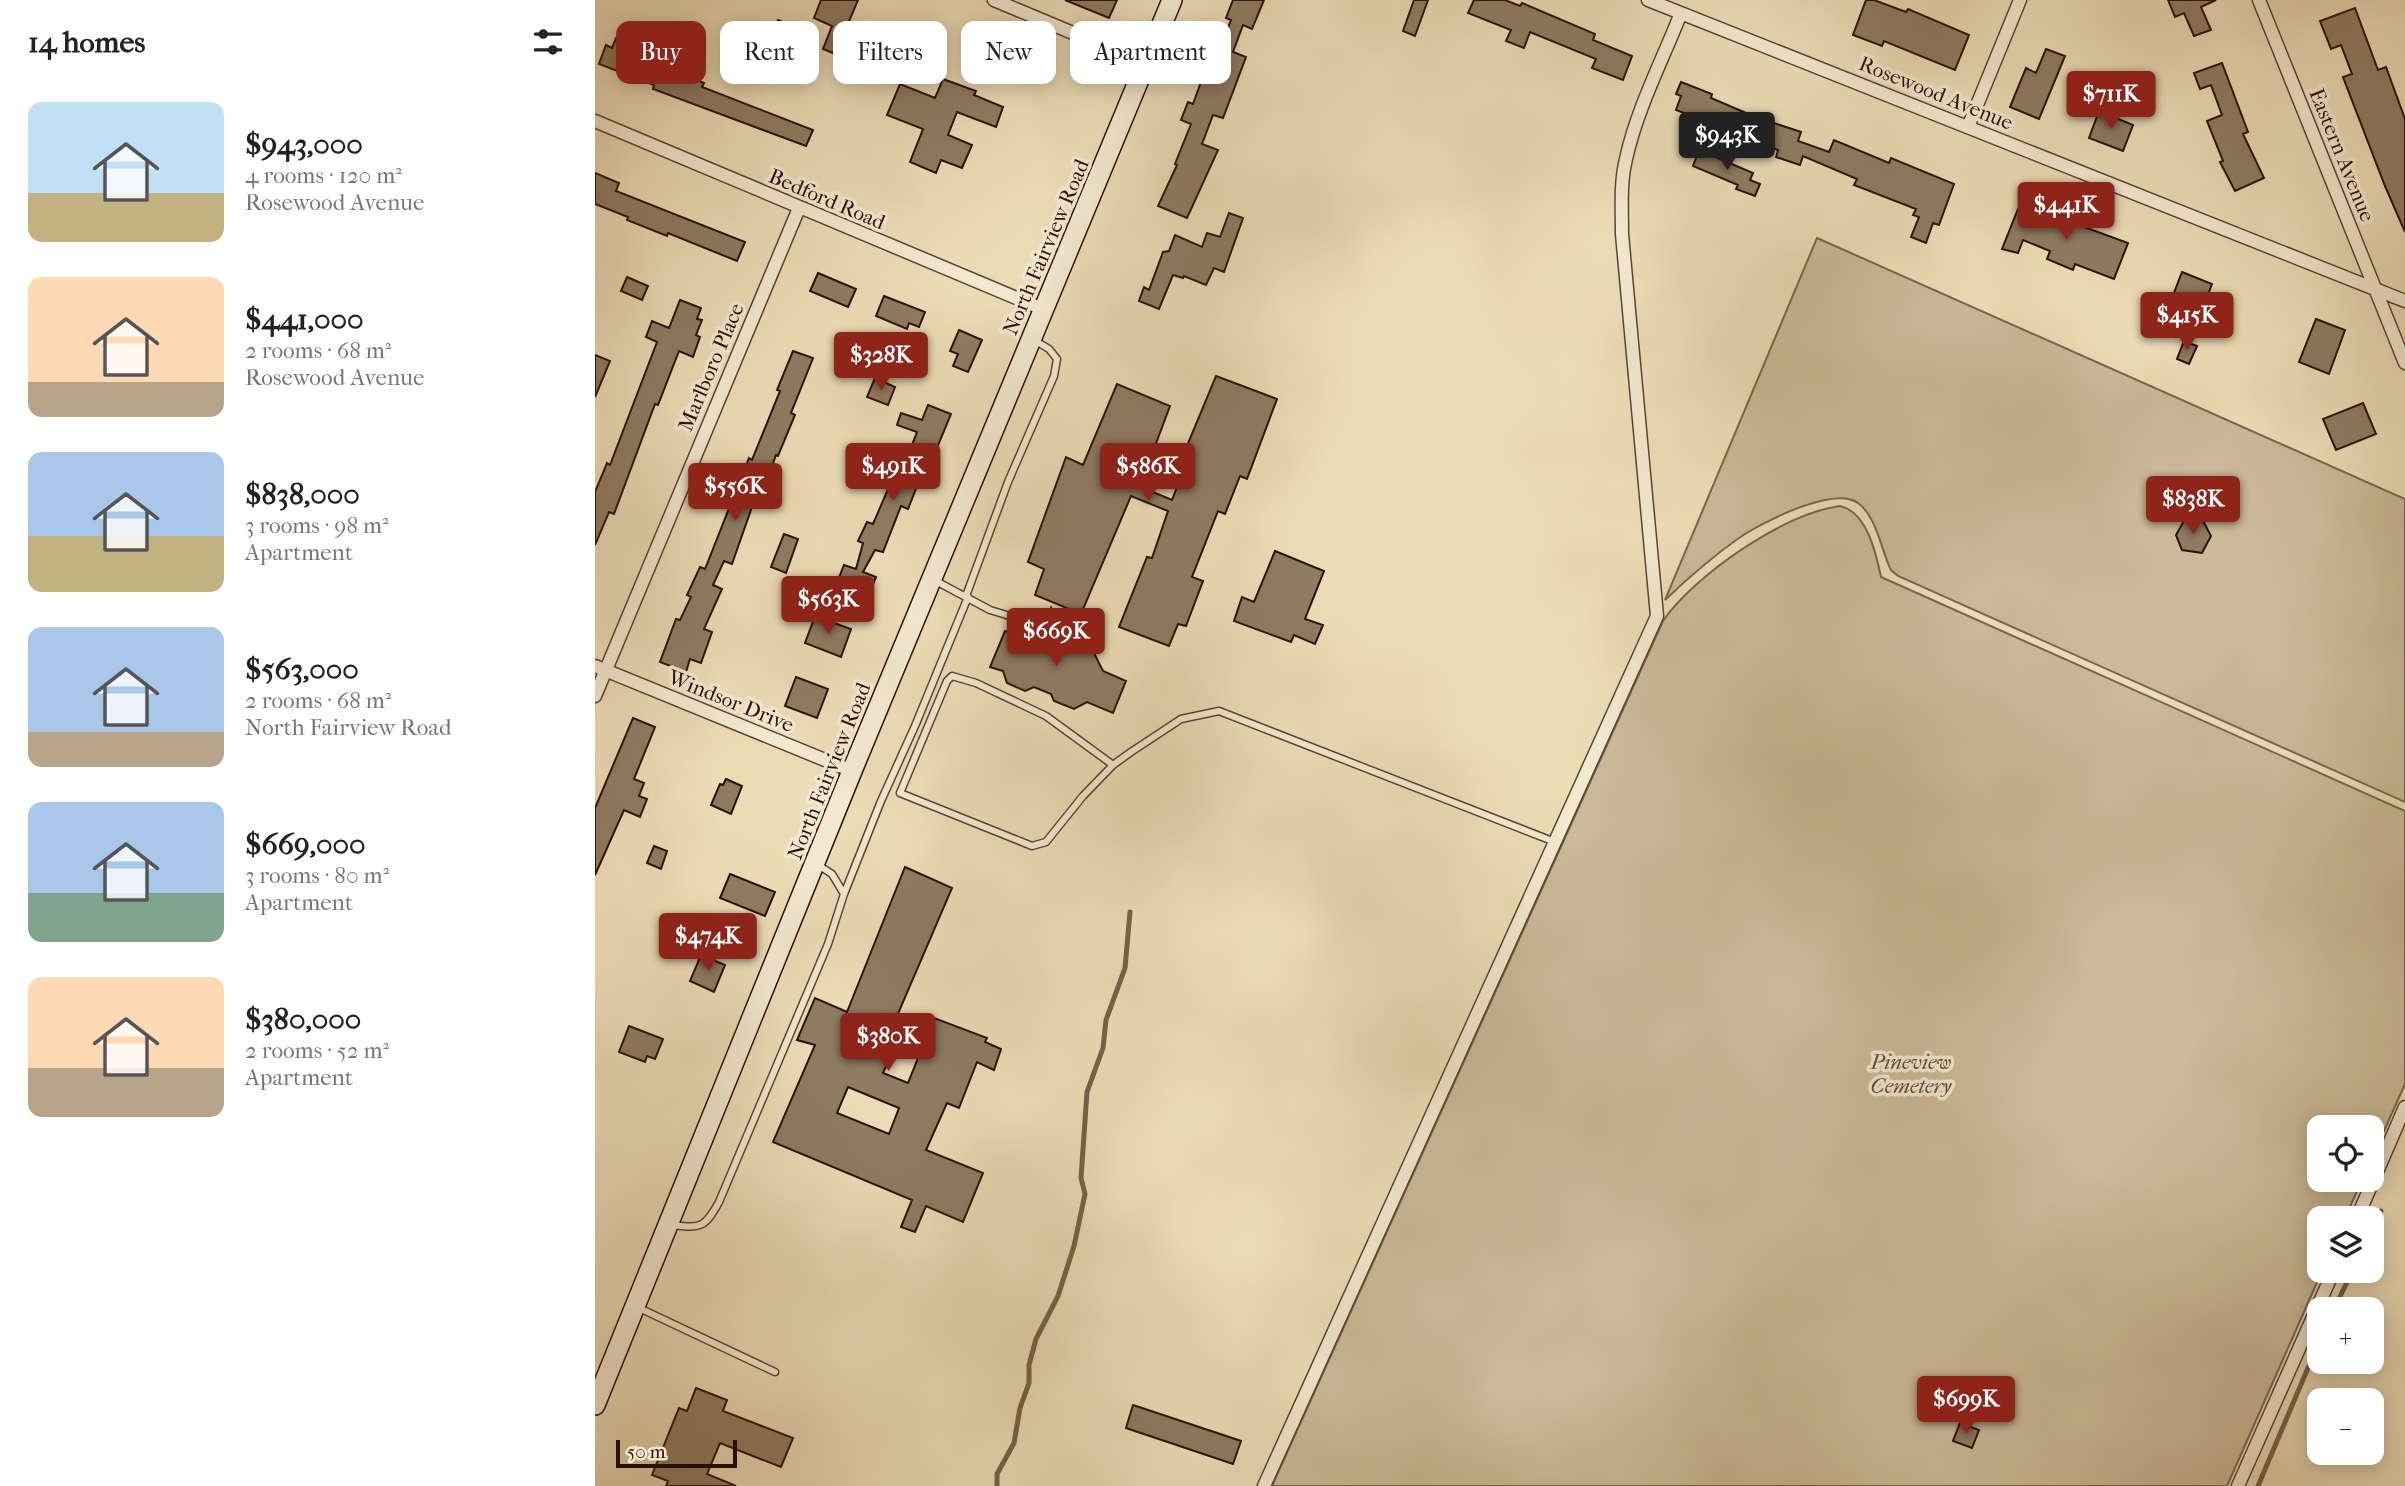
<!DOCTYPE html>
<meta charset="utf-8">
<style>
:root{--surface:#fff;--page:#f2f2f2;--text:#222;--muted:#767676;--accent:#8f2418}
body{margin:0;font-family:"IM FELL French Canon",serif;background:var(--page);color:var(--text);height:100vh;display:flex;flex-direction:column;font-size:26px;white-space:nowrap}
*{box-sizing:border-box;margin:0}
p{font-size:23px;color:var(--muted)}
.icon{flex:none;width:38px;height:38px;fill:none;stroke:currentColor;stroke-width:2;stroke-linecap:round;stroke-linejoin:round}
.map{position:relative;flex:1;overflow:hidden}
.side{display:flex;flex-direction:column;background:var(--surface);width:595px}
.side>*{flex:none}
.guide{position:absolute;left:21px;top:21px;width:665px;height:63px;display:flex;gap:14px}
.buttons{position:absolute;left:1712px;top:1115px;display:grid;gap:14px}
.buttons a{display:grid;place-items:center;width:77px;height:77px;border-radius:14px;background:var(--surface);box-shadow:0 4px 18px #0003;font-size:35px}
.scale{position:absolute;left:21px;bottom:18px;width:121px;box-sizing:border-box;padding-left:7px;border:4px solid #2a1107;border-top:0;font-size:19px;line-height:24px;white-space:nowrap;color:#2a1107;-webkit-text-stroke:5px #f3e8d0;paint-order:stroke}
.price{position:absolute;translate:-50% -60px;padding:0 16px;border-radius:7px;background:var(--accent);color:#fff;font-size:23px;line-height:46px;filter:drop-shadow(0 2px 4px #0008)}
.price::after{content:'';position:absolute;left:50%;top:42px;width:21px;height:16px;margin-left:-10px;background:inherit;clip-path:polygon(0 0,100% 0,50% 100%)}
.price.current{background:#222;color:#fff}
ul{padding:0;list-style:none}
li{display:flex;align-items:center;gap:21px;height:175px;padding:0 28px}
li span{display:grid;place-items:center;flex:none;width:196px;height:140px;border-radius:14px;color:#555}
li>.icon{margin-inline-start:auto}
span .icon{width:84px;height:84px;fill:#fffc;stroke-width:1}
li b{font-size:30px}
h2{display:flex;justify-content:space-between;align-items:center;height:84px;padding:0 28px;font-size:30px}
.pill{padding:0 24px;border-radius:14px;background:var(--surface);box-shadow:0 4px 18px #0003;font-size:24px;line-height:63px}
.pill.current{background:var(--accent);color:#fff}
main{display:flex;flex:1;min-height:0}
.map>svg:first-child{display:block}
</style>
<main>
<section class="side">
<h2>14 homes<svg class="icon" aria-label="filters" viewBox="0 0 24 24"><path d="M4 7h16M4 17h16"/><circle cx="9" cy="7" r="2"/><circle cx="15" cy="17" r="2"/></svg></h2>
<ul>
<li><span style="background:linear-gradient(#bfe0f5 65%,#c2b280 0)"><svg class="icon" aria-label="home" viewBox="0 0 24 24"><path d="M3 11l9-7 9 7M6 9v11h12V9"/></svg></span><div><b>$943,000</b><p>4 rooms · 120 m²</p><p>Rosewood Avenue</p></div></li>
<li><span style="background:linear-gradient(#ffd9b3 75%,#b9a48a 0)"><svg class="icon" aria-label="home" viewBox="0 0 24 24"><path d="M3 11l9-7 9 7M6 9v11h12V9"/></svg></span><div><b>$441,000</b><p>2 rooms · 68 m²</p><p>Rosewood Avenue</p></div></li>
<li><span style="background:linear-gradient(#a9c7e8 60%,#c2b280 0)"><svg class="icon" aria-label="home" viewBox="0 0 24 24"><path d="M3 11l9-7 9 7M6 9v11h12V9"/></svg></span><div><b>$838,000</b><p>3 rooms · 98 m²</p><p>Apartment</p></div></li>
<li><span style="background:linear-gradient(#a9c7e8 75%,#b9a48a 0)"><svg class="icon" aria-label="home" viewBox="0 0 24 24"><path d="M3 11l9-7 9 7M6 9v11h12V9"/></svg></span><div><b>$563,000</b><p>2 rooms · 68 m²</p><p>North Fairview Road</p></div></li>
<li><span style="background:linear-gradient(#a9c7e8 65%,#7fa58c 0)"><svg class="icon" aria-label="home" viewBox="0 0 24 24"><path d="M3 11l9-7 9 7M6 9v11h12V9"/></svg></span><div><b>$669,000</b><p>3 rooms · 80 m²</p><p>Apartment</p></div></li>
<li><span style="background:linear-gradient(#ffd9b3 65%,#b9a48a 0)"><svg class="icon" aria-label="home" viewBox="0 0 24 24"><path d="M3 11l9-7 9 7M6 9v11h12V9"/></svg></span><div><b>$380,000</b><p>2 rooms · 52 m²</p><p>Apartment</p></div></li>
</ul>
</section>
<div class="map">
<svg width="1810" height="1486" viewBox="0 0 1810 1486">
<rect width="100%" height="100%" fill="#ecdcb6"/>
<filter id="stains"><feTurbulence type="fractalNoise" baseFrequency=".00286" numOctaves="4"/><feColorMatrix values="0 0 0 0 .2 0 0 0 0 .09 0 0 0 0 .02 0 0 0 .5 -.17"/></filter>
<radialGradient id="worn" r=".72"><stop offset=".6" stop-color="#630" stop-opacity="0"/><stop offset="1" stop-color="#630" stop-opacity=".3"/></radialGradient>
<path fill="#cbb998" stroke="#7a6550" stroke-width="2" d="M 1222,238 L 1810,499 L 1810,802 L 1303,576 L 1296,570 C 1286,550 1282,517 1263,503 C 1239,485 1166,523 1144,538 C 1117,557 1093,578 1070,600 Z
M 1245,506 C 1272,512 1281,553 1286,577 L 1810,811 L 1810,1084 L 1776,1160 L 1776,1127 L 1724,1127 L 1724,1180 L 1767,1180 L 1750,1218 L 1724,1218 L 1724,1270 L 1727,1271 L 1632,1486 L 677,1486 L 1068,621 C 1100,575 1189,513 1245,506 Z"/>
<g fill="none" stroke-linecap="round" stroke-linejoin="round">
<path stroke="#77614c" stroke-width="5" d="M 1776,1231 L 1786,1211
M 1739,1309 L 1758,1270
M 402,1486 L 402,1474 L 419,1443 L 425,1408 L 434,1383 L 434,1365 L 441,1339 L 463,1296 L 479,1246 L 490,1194 L 486,1178 L 492,1092 L 508,1048 L 511,1020 L 530,968 L 535,912
M 1663,1486 L 1724,1342"/>
</g>
<path fill="#8f7b62" stroke="#2a1107" stroke-width="2" fill-rule="evenodd" d="M 226,0 L 263,0 L 247,38 L 252,40 L 245,56 L 228,49 L 237,26 L 219,18 Z
M 470,0 L 522,0 L 514,18 Z
M 638,0 L 669,0 L 657,29 L 648,25 L 638,52 L 651,57 L 628,118 L 618,115 L 607,144 L 623,150 L 592,218 L 563,206 L 582,165 L 580,164 L 596,124 L 586,120 L 593,102 L 598,104 L 616,54 L 622,56 L 636,20 L 631,18 Z
M 819,0 L 833,0 L 820,36 L 808,31 Z
M 879,0 L 910,0 L 925,6 L 927,3 L 1000,34 L 998,40 L 1037,56 L 1028,80 L 997,68 L 1001,59 L 935,32 L 929,48 L 911,41 L 916,30 L 873,13 Z
M 1271,0 L 1279,0 L 1311,12 L 1313,9 L 1374,35 L 1360,70 L 1289,41 L 1287,46 L 1258,35 Z
M 1573,0 L 1621,0 L 1606,7 L 1616,30 L 1599,36 L 1589,13 L 1580,17 Z
M 1760,8 L 1783,70 L 1791,67 L 1810,119 L 1810,232 L 1790,186 L 1748,77 L 1757,74 L 1746,45 L 1736,49 L 1725,21 Z
M 183,20 L 200,27 L 193,45 L 176,38 Z
M 21,38 L 35,43 L 31,53 L 109,83 L 107,87 L 218,130 L 211,146 L 58,89 L 59,85 L 4,64 L 11,45 L 17,48 Z
M 1451,49 L 1470,56 L 1444,119 L 1415,107 L 1431,68 L 1441,73 Z
M 1627,63 L 1653,132 L 1648,134 L 1669,178 L 1640,191 L 1625,162 L 1628,161 L 1612,121 L 1627,115 L 1616,85 L 1605,89 L 1599,73 Z
M 348,79 L 381,91 L 379,95 L 408,107 L 401,127 L 362,112 L 353,135 L 377,145 L 367,168 L 346,160 L 341,173 L 315,162 L 328,129 L 292,115 L 305,84 L 340,98 Z
M 1086,82 L 1117,94 L 1116,98 L 1158,116 L 1206,132 L 1203,141 L 1234,152 L 1239,140 L 1294,163 L 1296,158 L 1359,184 L 1344,225 L 1338,223 L 1331,243 L 1316,237 L 1324,217 L 1318,215 L 1321,209 L 1259,185 L 1262,179 L 1208,156 L 1205,165 L 1181,157 L 1183,150 L 1165,143 L 1167,138 L 1109,114 L 1107,120 L 1081,110 L 1086,96 L 1081,94 Z
M 1504,111 L 1538,125 L 1528,151 L 1494,138 Z
M 1104,150 L 1158,173 L 1155,180 L 1165,184 L 1160,196 L 1141,189 L 1143,185 L 1098,166 Z
M 0,173 L 24,183 L 21,191 L 150,242 L 142,261 L 73,233 L 72,236 L 32,220 L 33,217 L 0,204 Z
M 1442,205 L 1455,211 L 1454,214 L 1533,243 L 1519,279 L 1480,264 L 1478,270 L 1452,259 L 1455,251 L 1428,240 L 1423,253 L 1407,249 L 1423,209 L 1438,214 Z
M 634,213 L 648,218 L 629,272 L 619,268 L 611,285 L 589,276 L 588,278 L 578,275 L 564,309 L 544,301 L 549,287 L 554,290 L 568,252 L 574,251 L 580,235 L 607,247 L 612,233 L 625,237 Z
M 1587,272 L 1617,284 L 1607,310 L 1577,298 Z
M 223,273 L 261,289 L 253,307 L 215,291 Z
M 32,277 L 53,286 L 47,300 L 26,291 Z
M 289,296 L 330,312 L 324,327 L 314,323 L 312,329 L 281,316 Z
M 85,300 L 106,308 L 102,319 L 107,320 L 101,335 L 105,337 L 98,357 L 84,351 L 63,405 L 60,404 L 19,514 L 14,512 L 0,545 L 0,492 L 12,463 L 15,465 L 62,342 L 51,337 L 57,321 L 74,328 Z
M 1721,319 L 1750,330 L 1734,374 L 1704,362 Z
M 364,330 L 387,340 L 373,372 L 358,366 L 363,354 L 355,351 Z
M 1589,341 L 1602,346 L 1594,364 L 1582,359 Z
M 198,351 L 218,358 L 196,413 L 200,415 L 183,456 L 181,455 L 164,503 L 162,503 L 160,508 L 157,507 L 137,564 L 129,561 L 118,585 L 127,589 L 109,629 L 117,632 L 106,663 L 95,659 L 91,672 L 65,662 L 81,619 L 85,620 L 96,597 L 92,595 L 105,567 L 110,569 L 154,458 L 157,460 L 185,391 L 182,390 Z
M 0,355 L 15,361 L 0,397 Z
M 621,376 L 682,399 L 652,479 L 645,476 L 630,514 L 623,511 L 597,577 L 608,581 L 591,626 L 583,624 L 574,646 L 524,627 L 552,557 L 557,558 L 573,511 L 536,496 L 486,614 L 440,595 L 449,569 L 433,562 L 471,457 L 488,465 L 522,384 L 575,406 L 560,446 L 556,445 L 547,461 L 544,459 L 536,483 L 577,500 L 594,455 L 589,453 Z
M 280,378 L 300,387 L 293,405 L 272,397 Z
M 1768,403 L 1781,434 L 1741,450 L 1728,419 Z
M 333,405 L 356,414 L 339,455 L 335,453 L 313,509 L 306,506 L 288,552 L 280,550 L 268,572 L 281,577 L 268,608 L 237,595 L 249,565 L 261,569 L 268,543 L 263,541 L 272,522 L 278,524 L 303,466 L 308,468 L 322,432 L 302,425 L 306,413 L 327,420 Z
M 1590,519 L 1608,521 L 1616,536 L 1607,553 L 1587,550 L 1581,535 Z
M 189,534 L 203,539 L 191,573 L 176,567 Z
M 680,551 L 729,571 L 710,619 L 728,625 L 720,644 L 699,635 L 696,642 L 639,621 L 647,597 L 659,602 Z
M 456,608 L 462,631 L 485,641 L 480,647 L 499,653 L 508,671 L 531,681 L 518,713 L 492,702 L 479,709 L 459,701 L 456,694 L 439,687 L 430,691 L 412,683 L 408,671 L 395,667 L 410,631 L 419,634 L 434,628 L 445,632 Z
M 220,616 L 256,629 L 246,657 L 210,643 Z
M 201,677 L 233,689 L 222,718 L 190,706 Z
M 38,718 L 60,727 L 39,779 L 49,783 L 44,796 L 52,799 L 45,817 L 29,810 L 0,875 L 0,808 Z
M 131,779 L 147,786 L 136,814 L 116,805 L 125,784 L 128,785 Z
M 59,846 L 72,851 L 66,869 L 52,863 Z
M 310,867 L 357,888 L 296,1030 L 305,1035 L 288,1073 L 313,1083 L 339,1018 L 392,1038 L 390,1042 L 406,1049 L 399,1070 L 382,1062 L 364,1108 L 352,1103 L 331,1150 L 388,1173 L 368,1222 L 331,1206 L 320,1232 L 306,1227 L 317,1200 L 178,1142 L 220,1045 L 202,1040 L 220,998 L 252,1012 ZM 253,1087 L 304,1108 L 294,1134 L 242,1113 Z
M 135,874 L 180,892 L 170,916 L 125,898 Z
M 106,955 L 130,965 L 119,992 L 95,981 Z
M 34,1026 L 68,1039 L 60,1059 L 52,1056 L 50,1062 L 24,1052 Z
M 101,1388 L 132,1400 L 128,1411 L 198,1438 L 186,1467 L 125,1443 L 112,1474 L 141,1486 L 71,1486 L 73,1481 L 57,1475 L 84,1408 L 92,1411 Z
M 538,1405 L 646,1441 L 638,1464 L 531,1428 Z
M 1365,1423 L 1384,1430 L 1377,1448 L 1358,1441 Z"/>
<g fill="none" stroke-linecap="round" stroke-linejoin="round">
<defs>
<path id="lane" d="M 339,580 L 395,610 L 428,620 L 444,616
M 371,596 L 413,482 L 459,376 L 462,359 L 454,349 L 439,340
M 518,765 L 451,716 L 381,683 L 357,676 L 352,681 L 305,793 L 437,846 L 451,842 L 488,796 L 518,765 L 536,752 L 586,719 L 624,711 L 960,842
M 223,865 L 237,874 L 249,894
M 76,1225 C 106,1228 109,1229 124,1202 L 233,944 L 249,894 L 286,801 L 320,726 L 373,597
M 42,1307 L 180,1372"/>
<path id="street" d="M 399,0 L 552,64
M 1053,0 L 1810,301
M 1664,0 L 1810,363
M 0,121 L 450,310
M 1373,127 L 1425,0
M 0,666 L 257,771
M 0,696 L 204,208
M 1762,1218 L 1810,1107
M 669,1486 L 1062,616 L 1027,234 C 1027,209 1025,183 1031,159 C 1042,109 1067,61 1086,13
M 1643,1486 L 1739,1270"/>
<path id="secondary" d="M 0,1405 L 257,771 L 577,0"/>
</defs>
<use href="#lane" stroke="#5a4433" stroke-width="9"/>
<use href="#street" stroke="#5a4433" stroke-width="15"/>
<use href="#secondary" stroke="#2a1107" stroke-width="22"/>
<use href="#lane" stroke="#f3e8d0" stroke-width="6"/>
<use href="#street" stroke="#f3e8d0" stroke-width="12"/>
<use href="#secondary" stroke="#f3e8d0" stroke-width="19"/>
</g>
<g text-anchor="middle" stroke-width="7" stroke-linejoin="round" paint-order="stroke">
<g font-size="21" fill="#2a1107" stroke="#f3e8d0">
<text transform="translate(1341 93) rotate(22)" y="7">Rosewood Avenue</text>
<text transform="translate(1747 155) rotate(68)" y="7">Eastern Avenue</text>
<text transform="translate(232 199) rotate(23)" y="7">Bedford Road</text>
<text transform="translate(451 247) rotate(-67)" y="7">North Fairview Road</text>
<text transform="translate(116 367) rotate(-67)" y="7">Marlboro Place</text>
<text transform="translate(136 701) rotate(22)" y="7">Windsor Drive</text>
<text transform="translate(234 771) rotate(-68)" y="7">North Fairview Road</text>
</g>
<g font-size="21" font-style="italic" fill="#624c3a" stroke="#f3e8d0">
<text x="1316" y="1069">Pineview<tspan x="1316" dy="24">Cemetery</tspan></text>
</g>
</g>
<rect width="100%" height="100%" filter="url(#stains)"/>
<rect width="100%" height="100%" fill="url(#worn)"/>
</svg>
<div class="buttons">
<a><svg class="icon" aria-label="locate" viewBox="0 0 24 24"><circle cx="12" cy="12" r="6"/><path d="M12 2v4M12 18v4M2 12h4M18 12h4"/></svg></a>
<a><svg class="icon" aria-label="layers" viewBox="0 0 24 24"><path d="M12 4l9 5-9 5-9-5zM3 14l9 5 9-5"/></svg></a>
<a>+</a>
<a>−</a>
</div>
<div class="scale">50 m</div>
<b class="price" style="left:1516px;top:131px">$711K</b>
<b class="price current" style="left:1132px;top:172px">$943K</b>
<b class="price" style="left:1471px;top:242px">$441K</b>
<b class="price" style="left:1592px;top:352px">$415K</b>
<b class="price" style="left:286px;top:392px">$328K</b>
<b class="price" style="left:298px;top:503px">$491K</b>
<b class="price" style="left:553px;top:503px">$586K</b>
<b class="price" style="left:140px;top:523px">$556K</b>
<b class="price" style="left:1598px;top:536px">$838K</b>
<b class="price" style="left:233px;top:636px">$563K</b>
<b class="price" style="left:461px;top:668px">$669K</b>
<b class="price" style="left:113px;top:973px">$474K</b>
<b class="price" style="left:293px;top:1073px">$380K</b>
<b class="price" style="left:1371px;top:1436px">$699K</b>
<div class="guide">
<a class="pill current">Buy</a>
<a class="pill">Rent</a>
<a class="pill">Filters</a>
<a class="pill">New</a>
<a class="pill">Apartment</a>
</div>
</div>
</main>
